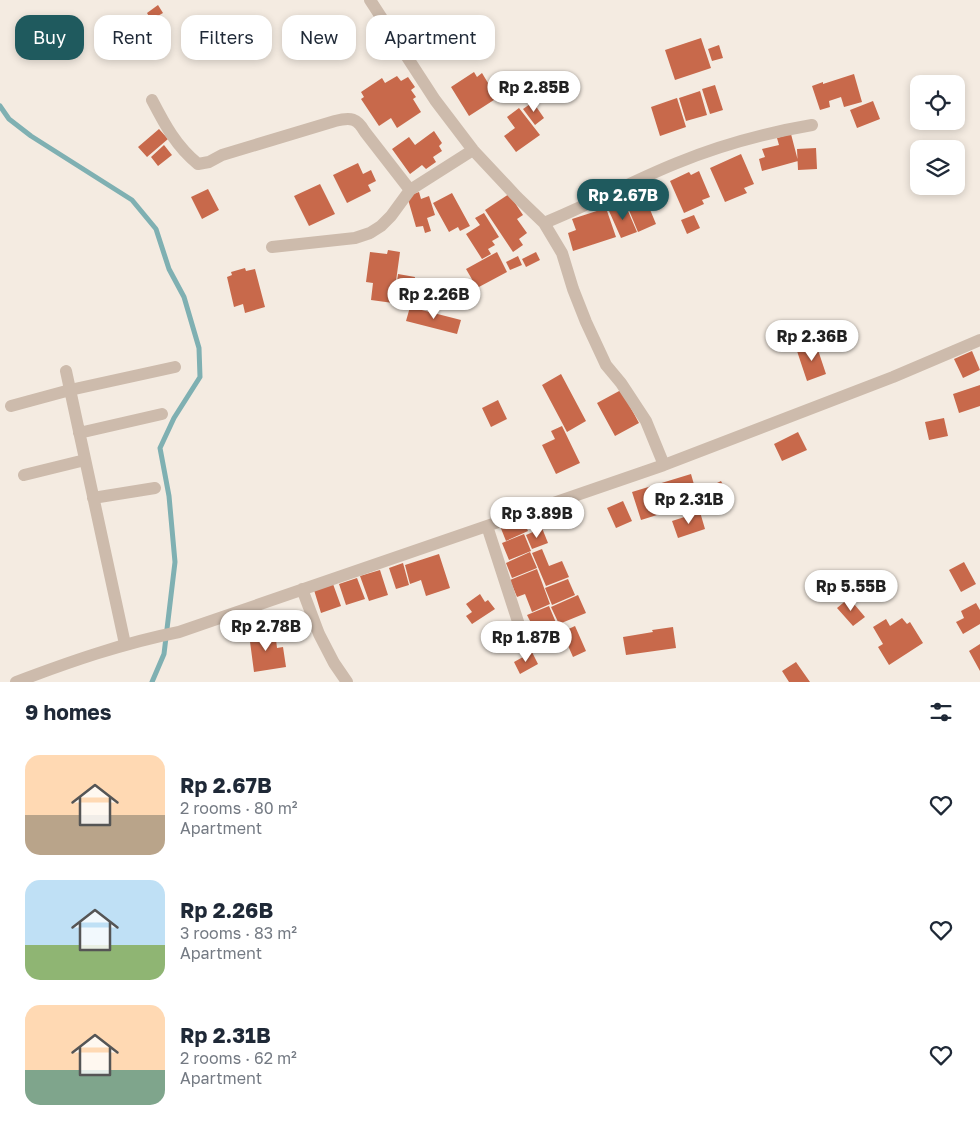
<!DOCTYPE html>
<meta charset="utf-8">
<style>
:root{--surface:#fff;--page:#f2f2f3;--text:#1f2937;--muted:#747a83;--accent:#1f5a5e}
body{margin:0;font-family:"Golos Text",sans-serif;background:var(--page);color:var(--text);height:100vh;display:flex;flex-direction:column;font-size:19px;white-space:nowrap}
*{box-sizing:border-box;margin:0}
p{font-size:16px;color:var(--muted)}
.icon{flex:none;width:28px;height:28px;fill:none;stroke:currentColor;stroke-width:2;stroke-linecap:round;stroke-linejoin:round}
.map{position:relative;height:682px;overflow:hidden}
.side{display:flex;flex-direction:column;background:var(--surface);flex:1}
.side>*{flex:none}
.guide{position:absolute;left:15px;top:15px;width:500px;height:45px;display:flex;gap:10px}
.controls{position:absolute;left:910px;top:75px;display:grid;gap:10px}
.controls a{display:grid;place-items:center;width:55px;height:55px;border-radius:10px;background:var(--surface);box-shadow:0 2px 8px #0003;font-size:25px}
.price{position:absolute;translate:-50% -42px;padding:0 11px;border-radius:18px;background:#fff;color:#222;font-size:16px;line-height:32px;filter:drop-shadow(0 1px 2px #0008)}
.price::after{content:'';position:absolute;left:50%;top:30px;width:15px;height:11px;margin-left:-8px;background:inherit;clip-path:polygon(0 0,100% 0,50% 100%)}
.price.selected{background:var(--accent);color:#fff}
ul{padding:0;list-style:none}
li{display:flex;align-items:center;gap:15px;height:125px;padding:0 25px}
li span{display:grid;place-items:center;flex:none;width:140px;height:100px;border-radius:15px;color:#555}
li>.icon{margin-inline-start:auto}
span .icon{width:60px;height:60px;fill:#fffc;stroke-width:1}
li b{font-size:21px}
h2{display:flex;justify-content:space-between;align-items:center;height:60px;padding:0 25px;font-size:21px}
.pill{padding:0 18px;border-radius:15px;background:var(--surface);box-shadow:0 2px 8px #0003;font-size:18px;line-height:45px}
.pill.selected{background:var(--accent);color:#fff}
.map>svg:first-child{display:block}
</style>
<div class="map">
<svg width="980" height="682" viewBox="0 0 980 682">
<rect width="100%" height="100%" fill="#f4ebe1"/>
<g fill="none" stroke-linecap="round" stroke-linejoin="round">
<path stroke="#7fb0b2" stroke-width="5" d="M 0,106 L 9,119 L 31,136 L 132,200 L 156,229 L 169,269 L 184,297 L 199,348 L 200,377 L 174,418 L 160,448 L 169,496 L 175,562 L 164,654 L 152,682"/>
</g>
<path fill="#c8694b" d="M 158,5 L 163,13 L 151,20 L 147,13 Z
M 701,38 L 711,68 L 675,80 L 665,50 Z
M 719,45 L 723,58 L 712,61 L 708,49 Z
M 474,72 L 477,77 L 482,73 L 497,98 L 469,116 L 451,87 Z
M 854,74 L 862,102 L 844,107 L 841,97 L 829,101 L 830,107 L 820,110 L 812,86 L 823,82 L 823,84 Z
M 397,76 L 401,81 L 408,77 L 415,87 L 411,90 L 416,97 L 413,99 L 421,112 L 397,128 L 391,118 L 379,126 L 361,99 L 364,97 L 361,92 L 382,78 L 385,83 Z
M 715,85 L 723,110 L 710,114 L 702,89 Z
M 700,91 L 707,115 L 686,121 L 679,98 Z
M 677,98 L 686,127 L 660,136 L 651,107 Z
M 873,101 L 880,119 L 857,128 L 850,110 Z
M 533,102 L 544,118 L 535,125 L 523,109 Z
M 519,108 L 540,135 L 516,152 L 504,136 L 515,128 L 507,117 Z
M 159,129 L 168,139 L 147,157 L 138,147 Z
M 434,131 L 442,143 L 439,146 L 442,151 L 433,157 L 436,162 L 426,169 L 422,165 L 410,174 L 392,149 L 409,137 L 415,145 Z
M 791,134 L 798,161 L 762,171 L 759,159 L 765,157 L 762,149 L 779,145 L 777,138 Z
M 164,145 L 172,155 L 158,166 L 151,157 Z
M 816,148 L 817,169 L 798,170 L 797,149 Z
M 741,154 L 754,184 L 744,188 L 747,193 L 725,202 L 710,168 Z
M 358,163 L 363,174 L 371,170 L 376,181 L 368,185 L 371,191 L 347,203 L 333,175 Z
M 699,171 L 710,197 L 702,200 L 704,204 L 684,213 L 670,181 L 689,172 L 691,175 Z
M 320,184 L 335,214 L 309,226 L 294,196 Z
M 208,189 L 219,210 L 202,219 L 191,197 Z
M 419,192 L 421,199 L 429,196 L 435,215 L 427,218 L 431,231 L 425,233 L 423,226 L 416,227 L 407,196 Z
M 452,193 L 470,226 L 460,231 L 458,227 L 449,232 L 433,203 Z
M 509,194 L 523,215 L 517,219 L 527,233 L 519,239 L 523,245 L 513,252 L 485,210 Z
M 644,195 L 656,224 L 638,232 L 626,203 Z
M 625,204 L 637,232 L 621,238 L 609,211 Z
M 606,208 L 616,237 L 573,251 L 568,233 L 576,230 L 572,219 Z
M 484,213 L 499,237 L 492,241 L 495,245 L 488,249 L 491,254 L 482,259 L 466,234 L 480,225 L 475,218 Z
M 694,215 L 700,228 L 687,234 L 681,220 Z
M 388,250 L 400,252 L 393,303 L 371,300 L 373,283 L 366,282 L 370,252 L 387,254 Z
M 497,252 L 507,272 L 477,288 L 466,269 Z
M 536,252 L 540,260 L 526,267 L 522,259 Z
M 518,256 L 522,265 L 510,270 L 506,262 Z
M 245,268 L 246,271 L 255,269 L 265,307 L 245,313 L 243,304 L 234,307 L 227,277 L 232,275 L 231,272 Z
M 398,274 L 415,277 L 411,306 L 394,304 Z
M 410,307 L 461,320 L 457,334 L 406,321 Z
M 816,344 L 826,374 L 807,381 L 797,351 Z
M 972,351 L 980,370 L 963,378 L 954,359 Z
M 561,374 L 586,421 L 567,432 L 542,385 Z
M 980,385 L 980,406 L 959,413 L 953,394 Z
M 621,390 L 639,423 L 615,436 L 597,403 Z
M 498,400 L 507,419 L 491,427 L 482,408 Z
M 944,418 L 948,436 L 929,440 L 925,422 Z
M 562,426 L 580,463 L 556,474 L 542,445 L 555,439 L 551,431 Z
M 798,432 L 807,450 L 782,461 L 774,444 Z
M 691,474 L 699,502 L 641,520 L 632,492 Z
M 721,481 L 732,502 L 713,511 L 703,490 Z
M 623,501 L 632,521 L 616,528 L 607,508 Z
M 700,512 L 705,529 L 678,538 L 672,521 Z
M 522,517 L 528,531 L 506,541 L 500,526 Z
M 542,528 L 548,543 L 532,549 L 526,535 Z
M 524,534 L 531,551 L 509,560 L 502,543 Z
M 542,549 L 549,566 L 562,561 L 569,577 L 546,586 L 532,553 Z
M 530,552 L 537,568 L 512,578 L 506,563 Z
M 439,554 L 450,588 L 426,596 L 421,580 L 410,584 L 405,565 Z
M 964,562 L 976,584 L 961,592 L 949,570 Z
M 403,563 L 409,585 L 396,589 L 389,568 Z
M 537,569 L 550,604 L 532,612 L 525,594 L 517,597 L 510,580 Z
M 380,570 L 388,595 L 369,601 L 360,576 Z
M 357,578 L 365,599 L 346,605 L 339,584 Z
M 568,579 L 575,595 L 552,605 L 545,588 Z
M 333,584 L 341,606 L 321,613 L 314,590 Z
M 480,594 L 485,602 L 488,600 L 495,609 L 472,624 L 466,616 L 472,612 L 466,604 Z
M 578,595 L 586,613 L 559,624 L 551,607 Z
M 849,598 L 865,617 L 853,626 L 837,608 Z
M 976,603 L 980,610 L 980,624 L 963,634 L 956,622 L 964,618 L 961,611 Z
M 549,606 L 557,625 L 530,637 L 526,628 L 532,625 L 527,615 Z
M 902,618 L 907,624 L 910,622 L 923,643 L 889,665 L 878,647 L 883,644 L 873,627 L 886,619 L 890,626 Z
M 575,626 L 586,651 L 573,657 L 562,632 Z
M 673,627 L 676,648 L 626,655 L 623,637 L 653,632 L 652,630 Z
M 275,631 L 277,648 L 283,647 L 286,667 L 254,672 L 249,634 Z
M 980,644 L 980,671 L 969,651 Z
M 532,652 L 538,664 L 520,674 L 514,662 Z
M 796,662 L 810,682 L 789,682 L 782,671 Z"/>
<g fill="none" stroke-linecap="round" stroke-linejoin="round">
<path stroke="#cdbbac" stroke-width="12" d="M 370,0 L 435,100 L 473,150 L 517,197 L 544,223 L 562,253 L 573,289 L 586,322 L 606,365 L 621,383 L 646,421 L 664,465
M 152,100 C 165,125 176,146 198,164 L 209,162 L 222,155 L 335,121 C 351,117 357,118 365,132 L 410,190
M 544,223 C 589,205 632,181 677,163 C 721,145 765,133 812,125
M 272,247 L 355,238 L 370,233 L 381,226 L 391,216 L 410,190 L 473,150
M 66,371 L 125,644
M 11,406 L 70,390 L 175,367
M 79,433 L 162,414
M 24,475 L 85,460
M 93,498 L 155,488
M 487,526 L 522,634
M 302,589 L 319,634 L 334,663 L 347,682
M 16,682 C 69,662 123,643 179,632 L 664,465 L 893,377 L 980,340"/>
</g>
</svg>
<div class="controls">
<a><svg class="icon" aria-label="locate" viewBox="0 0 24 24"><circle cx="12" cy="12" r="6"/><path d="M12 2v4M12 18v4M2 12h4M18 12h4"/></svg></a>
<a><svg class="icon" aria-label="layers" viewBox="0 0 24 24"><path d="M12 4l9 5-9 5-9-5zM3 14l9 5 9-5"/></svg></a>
</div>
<b class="price" style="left:534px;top:113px">Rp 2.85B</b>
<b class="price selected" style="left:623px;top:221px">Rp 2.67B</b>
<b class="price" style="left:434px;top:320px">Rp 2.26B</b>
<b class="price" style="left:812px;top:362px">Rp 2.36B</b>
<b class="price" style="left:689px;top:525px">Rp 2.31B</b>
<b class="price" style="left:537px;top:539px">Rp 3.89B</b>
<b class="price" style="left:851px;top:612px">Rp 5.55B</b>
<b class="price" style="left:266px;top:652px">Rp 2.78B</b>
<b class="price" style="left:526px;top:663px">Rp 1.87B</b>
<div class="guide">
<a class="pill selected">Buy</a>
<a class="pill">Rent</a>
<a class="pill">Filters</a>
<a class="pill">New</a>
<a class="pill">Apartment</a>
</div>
</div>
<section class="side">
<h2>9 homes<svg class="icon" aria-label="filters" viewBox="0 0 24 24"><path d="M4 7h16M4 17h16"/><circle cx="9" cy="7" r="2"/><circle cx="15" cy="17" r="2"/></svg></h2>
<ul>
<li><span style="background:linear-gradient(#ffd9b3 60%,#b9a48a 0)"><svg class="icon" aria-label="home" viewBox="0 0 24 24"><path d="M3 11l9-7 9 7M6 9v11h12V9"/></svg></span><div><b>Rp 2.67B</b><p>2 rooms · 80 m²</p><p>Apartment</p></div><svg class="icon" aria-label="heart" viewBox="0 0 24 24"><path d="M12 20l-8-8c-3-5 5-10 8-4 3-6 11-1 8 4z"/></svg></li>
<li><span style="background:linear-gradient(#bfe0f5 65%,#8fb573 0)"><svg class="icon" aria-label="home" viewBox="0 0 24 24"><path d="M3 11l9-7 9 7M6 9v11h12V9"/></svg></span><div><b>Rp 2.26B</b><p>3 rooms · 83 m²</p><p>Apartment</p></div><svg class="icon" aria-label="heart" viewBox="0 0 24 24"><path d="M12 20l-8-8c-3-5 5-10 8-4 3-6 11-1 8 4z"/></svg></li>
<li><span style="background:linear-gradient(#ffd9b3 65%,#7fa58c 0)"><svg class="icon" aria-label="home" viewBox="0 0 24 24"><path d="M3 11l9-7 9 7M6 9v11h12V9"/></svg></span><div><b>Rp 2.31B</b><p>2 rooms · 62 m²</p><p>Apartment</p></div><svg class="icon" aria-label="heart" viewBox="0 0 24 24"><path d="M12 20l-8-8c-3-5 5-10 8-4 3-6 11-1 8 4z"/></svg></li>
</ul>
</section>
